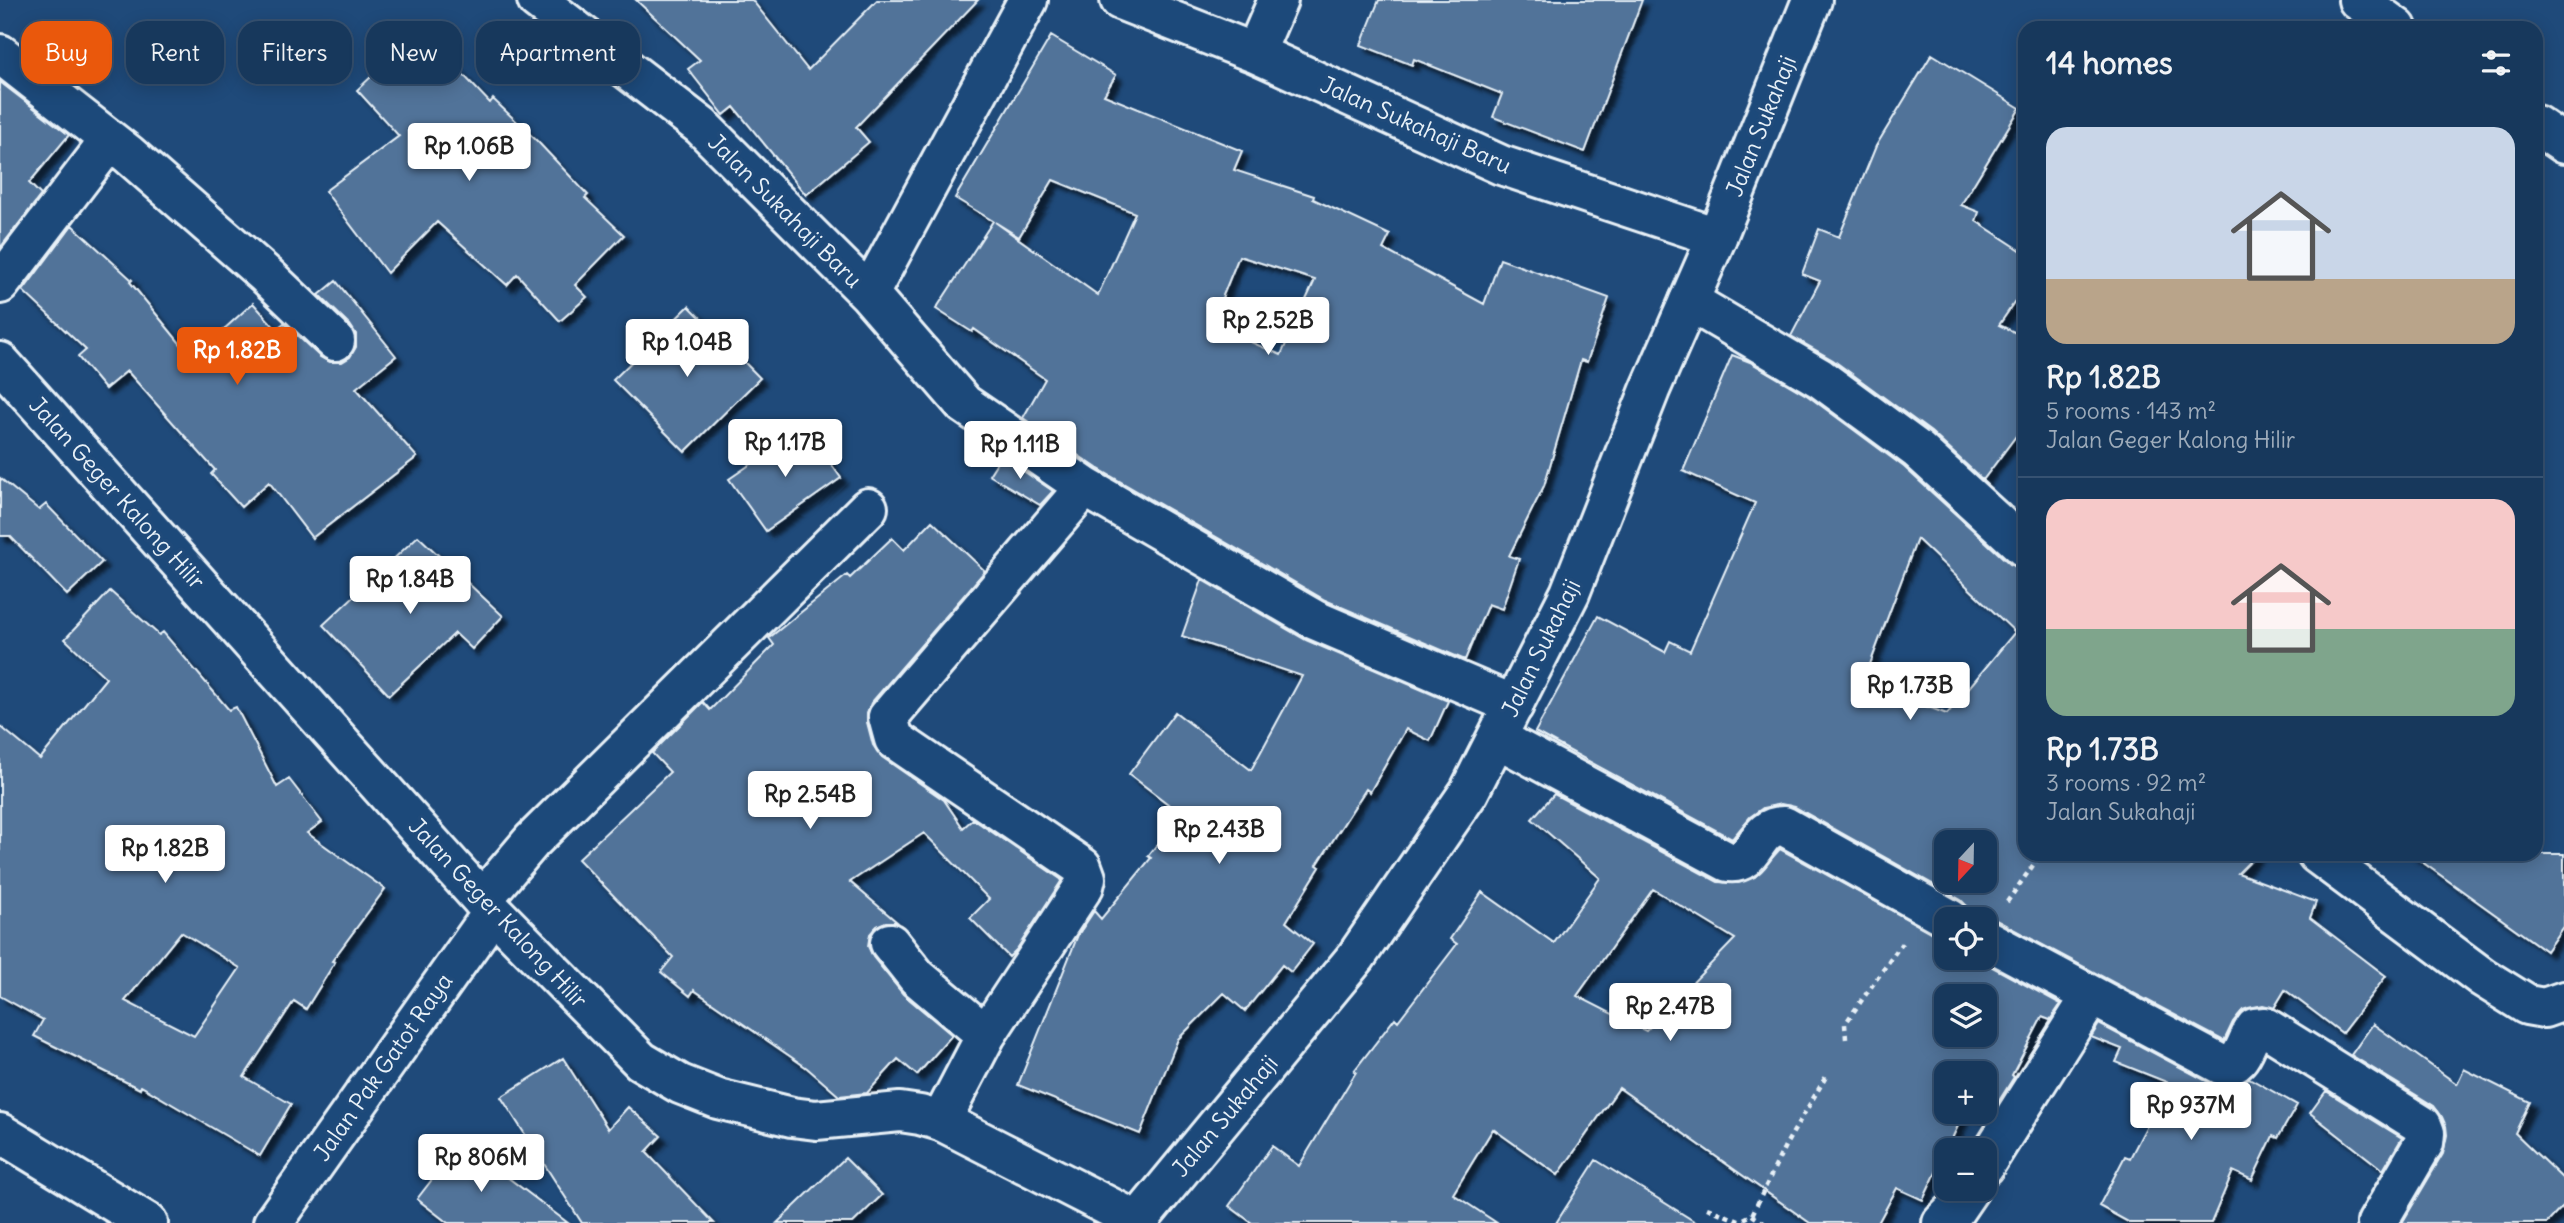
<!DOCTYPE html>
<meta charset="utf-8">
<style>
:root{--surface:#17385c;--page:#203f62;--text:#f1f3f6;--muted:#9eacbb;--line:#365272;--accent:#ea580c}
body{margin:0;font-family:Delius,sans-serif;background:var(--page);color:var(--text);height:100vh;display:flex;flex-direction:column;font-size:26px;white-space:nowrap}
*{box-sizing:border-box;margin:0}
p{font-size:23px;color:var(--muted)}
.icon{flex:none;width:38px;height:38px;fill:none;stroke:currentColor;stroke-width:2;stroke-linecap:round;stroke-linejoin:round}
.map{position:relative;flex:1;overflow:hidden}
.panel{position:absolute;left:2018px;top:21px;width:525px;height:840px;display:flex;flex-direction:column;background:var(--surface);border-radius:21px;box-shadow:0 4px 18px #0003,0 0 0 2px var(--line)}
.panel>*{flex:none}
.guide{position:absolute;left:21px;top:21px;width:665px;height:63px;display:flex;gap:14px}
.needle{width:46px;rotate:202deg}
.fabs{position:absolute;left:1934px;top:830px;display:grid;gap:14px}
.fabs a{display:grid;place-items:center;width:63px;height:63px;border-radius:14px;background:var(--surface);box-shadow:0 4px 18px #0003,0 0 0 2px var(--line);font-size:35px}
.price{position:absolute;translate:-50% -60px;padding:0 16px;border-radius:7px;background:#fff;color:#222;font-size:23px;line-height:46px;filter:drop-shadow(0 2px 4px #0008)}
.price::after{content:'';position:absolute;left:50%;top:42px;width:21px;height:16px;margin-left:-10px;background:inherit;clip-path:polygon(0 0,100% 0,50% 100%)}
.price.selected{background:var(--accent);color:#fff}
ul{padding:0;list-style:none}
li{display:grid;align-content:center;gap:14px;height:371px;padding:0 28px}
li+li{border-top:2px solid var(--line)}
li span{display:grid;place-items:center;height:217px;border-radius:21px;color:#555}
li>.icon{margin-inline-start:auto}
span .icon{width:126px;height:126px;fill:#fffc;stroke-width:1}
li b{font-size:30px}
h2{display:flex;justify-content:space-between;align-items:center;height:84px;padding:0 28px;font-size:30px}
.chip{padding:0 24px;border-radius:21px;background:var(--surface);box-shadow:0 4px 18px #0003,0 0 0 2px var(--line);font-size:24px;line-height:63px}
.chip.selected{background:var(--accent);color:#fff}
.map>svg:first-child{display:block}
</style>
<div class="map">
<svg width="2564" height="1223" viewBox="0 0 2564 1223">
<defs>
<filter id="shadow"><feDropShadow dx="6" dy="6" stdDeviation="2" flood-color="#0009"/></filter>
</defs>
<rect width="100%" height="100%" fill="#1f4a7a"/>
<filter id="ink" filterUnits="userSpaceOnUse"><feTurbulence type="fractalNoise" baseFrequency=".0143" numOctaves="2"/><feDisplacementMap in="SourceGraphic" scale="14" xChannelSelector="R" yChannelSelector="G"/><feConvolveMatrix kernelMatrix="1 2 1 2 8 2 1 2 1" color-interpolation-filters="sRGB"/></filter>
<g filter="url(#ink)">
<path fill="#517399" stroke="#e8f1f8" stroke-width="2" fill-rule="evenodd" filter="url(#shadow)" d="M 636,0 L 752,0 L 808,70 L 877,0 L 978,0 L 856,127 L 869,142 L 806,195 L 734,107 L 724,115 L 688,69 L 700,60 Z
M 1379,0 L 1642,0 L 1585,152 L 1493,117 L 1502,94 L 1414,59 L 1412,65 L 1361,45 Z
M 421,30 L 490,103 L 493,99 L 538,142 L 588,195 L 585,198 L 624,235 L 575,285 L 587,297 L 560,321 L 517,274 L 507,285 L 437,222 L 387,273 L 325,191 L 399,136 L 357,90 Z
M 1051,36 L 1116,75 L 1104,95 L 1242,151 L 1234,170 L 1314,196 L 1313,199 L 1390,235 L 1383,249 L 1484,304 L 1500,259 L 1609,298 L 1587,362 L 1581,360 L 1544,486 L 1509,556 L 1519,559 L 1502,609 L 1488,604 L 1465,660 L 1325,600 L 1097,468 L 1023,418 L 1045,379 L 974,329 L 972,332 L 936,309 L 993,221 L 955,198 ZM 1053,180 L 1135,213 L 1098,295 L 995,222 L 1019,237 ZM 1239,256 L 1315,280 L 1281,355 L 1211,325 Z
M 1932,54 L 2020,108 L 1961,205 L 1979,212 L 1976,221 L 2025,253 L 2025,287 L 1999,325 L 2025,337 L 2025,424 L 1983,480 L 1931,432 L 1833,360 L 1791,336 L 1820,281 L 1802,274 L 1819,229 L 1839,237 L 1876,146 Z
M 0,82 L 69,135 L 29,183 L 41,195 L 0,248 Z
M 72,225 L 132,280 L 130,282 L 192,358 L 253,303 L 276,329 L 284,323 L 320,357 L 330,362 L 342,362 L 350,357 L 356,347 L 356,334 L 350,325 L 319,295 L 336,281 L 396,356 L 356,388 L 417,457 L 312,538 L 269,482 L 241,507 L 211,474 L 215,470 L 127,371 L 105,389 L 78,357 L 86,350 L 23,291 Z
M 689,306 L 760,378 L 685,452 L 613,380 Z
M 1732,355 L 1750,362 L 1808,396 L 1904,467 L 2010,564 L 2025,569 L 2025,854 L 2257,854 L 2238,873 L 2316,902 L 2310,918 L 2386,976 L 2342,1033 L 2285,990 L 2274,1008 L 2263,1005 L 2243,1010 L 2233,1022 L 2224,1041 L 1994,919 L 1984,916 L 1972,919 L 1969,908 L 1961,900 L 1795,807 L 1781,804 L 1763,808 L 1750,817 L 1732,839 L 1535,732 L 1598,616 L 1665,652 L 1670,641 L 1690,651 L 1755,503 L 1683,471 ZM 1917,539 L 2015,632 L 1947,714 L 1863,683 ZM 1946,842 L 1984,842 L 1984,880 L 1946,880 Z
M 805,427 L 841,478 L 766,531 L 729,479 Z
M 1001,456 L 1053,491 L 1040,505 L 989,475 Z
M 0,478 L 39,510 L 46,504 L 102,562 L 67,595 L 10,536 L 0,536 Z
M 932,521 L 985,571 L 871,703 L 867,713 L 867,722 L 873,745 L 882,757 L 944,800 L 963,828 L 973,819 L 1062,880 L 1017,949 L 1009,957 L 970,918 L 989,899 L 924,833 L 850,882 L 897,922 L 886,922 L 877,926 L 870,934 L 868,946 L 873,957 L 903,994 L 952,1035 L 917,1075 L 898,1059 L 867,1093 L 839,1096 L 807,1068 L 694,990 L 690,996 L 661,972 L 673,957 L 578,859 L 670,772 L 652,753 L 703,702 L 710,710 L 774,645 L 769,638 L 847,575 L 850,578 L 892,538 L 904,550 Z
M 418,536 L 503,616 L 472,649 L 455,633 L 389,695 L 323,625 Z
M 1202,580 L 1306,640 L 1448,701 L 1430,741 L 1406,729 L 1370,792 L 1366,789 L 1317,865 L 1320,867 L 1286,922 L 1313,944 L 1291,972 L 1282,965 L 1245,1011 L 1224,993 L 1178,1039 L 1140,1134 L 1018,1085 L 1078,935 L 1094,911 L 1101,919 L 1151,858 L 1148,856 L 1181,814 L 1129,774 L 1175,712 L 1251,770 L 1302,676 L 1182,636 Z
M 110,591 L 159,635 L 163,632 L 229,710 L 236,707 L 277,787 L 289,779 L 322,822 L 307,833 L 385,889 L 332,961 L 335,962 L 306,1009 L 294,1001 L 244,1077 L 291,1104 L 260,1156 L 141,1086 L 140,1089 L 34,1036 L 43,1020 L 0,996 L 0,726 L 40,759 L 106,678 L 65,639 ZM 181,932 L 240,968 L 194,1036 L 125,1001 Z
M 1554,794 L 1718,882 L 1738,883 L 1755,877 L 1780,849 L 1946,940 L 1946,957 L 1974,957 L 2061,1004 L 2050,1020 L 2042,1017 L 2012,1075 L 2014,1077 L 1985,1123 L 1970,1111 L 1984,1111 L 1984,1073 L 1946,1073 L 1946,1111 L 1965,1111 L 1923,1200 L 1897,1188 L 1878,1223 L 1810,1223 L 1619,1088 L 1558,1175 L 1493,1129 L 1453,1194 L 1497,1223 L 1252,1223 L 1229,1206 L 1272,1146 L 1299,1166 L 1356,1072 L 1354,1071 L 1395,1018 L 1398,1021 L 1457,944 L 1450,939 L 1482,892 L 1554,943 L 1600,878 L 1532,819 ZM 1653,889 L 1735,939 L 1646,1031 L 1577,996 ZM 1946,996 L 1984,996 L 1984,1034 L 1946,1034 Z
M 2411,854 L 2564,854 L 2564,925 L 2546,951 Z
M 2099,1024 L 2212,1084 L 2232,1086 L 2249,1078 L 2297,1105 L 2278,1138 L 2273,1136 L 2252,1180 L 2233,1171 L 2211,1223 L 2130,1223 L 2099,1206 L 2125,1156 L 2130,1158 L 2169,1083 L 2116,1062 L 2122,1049 L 2091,1037 Z
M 2373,1024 L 2457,1084 L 2464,1069 L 2530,1102 L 2515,1133 L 2564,1180 L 2564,1205 L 2547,1223 L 2402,1223 L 2443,1154 L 2447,1135 L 2446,1126 L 2442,1117 L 2434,1106 L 2351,1055 Z
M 563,1058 L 608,1129 L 628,1107 L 661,1136 L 646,1152 L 714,1223 L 582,1223 L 501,1097 Z
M 2326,1091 L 2402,1138 L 2383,1170 L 2310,1113 Z
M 461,1142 L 568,1223 L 448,1223 L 417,1199 Z
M 845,1158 L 882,1195 L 853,1223 L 777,1223 Z
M 1596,1160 L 1697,1223 L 1556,1223 Z"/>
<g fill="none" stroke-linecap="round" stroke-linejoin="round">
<defs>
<path id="minor" d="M 537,0 L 701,126 L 869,294 L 964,404 L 1085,487 L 1315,620 L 1514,705
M 1120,0 L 1255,53 L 1501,165 L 1717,237
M 2358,0 L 2397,28
M 1255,53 L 1278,0
M 0,54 L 128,154 L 266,275 L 335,341
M 2536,125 L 2564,144
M 0,284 L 110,140
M 869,294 L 1028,0
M 1689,301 L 1820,378 L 1918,450 L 2025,548
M 1497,738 L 1728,862 C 1757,866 1753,825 1784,826 L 1950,919
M 2317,854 L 2482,977 L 2527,1005 L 2544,1008 L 2564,1001
M 482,900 L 532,841 L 868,508
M 1984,938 L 2222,1065 C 2244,1066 2244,1043 2255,1028 L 2265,1027 L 2422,1125 L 2425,1133 L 2424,1143 L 2377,1223
M 890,943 L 917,977 L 986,1035
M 941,1121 L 986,1035 L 1084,886 L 1086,878 L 1082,867 L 894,739 L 888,717 L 1085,487
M 0,1133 L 148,1223
M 1984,1166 L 2088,1001
M 1942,1223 L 1955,1210 L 1970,1188"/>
<path id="tertiary" d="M 1138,1221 L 1356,957 L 1469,792 L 1570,593 L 1650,390 L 1717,237 L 1812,0
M 273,1223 L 493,912"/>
<path id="secondary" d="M 0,362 L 482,900 L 641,1061 L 680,1084 L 718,1099 L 792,1117 L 816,1120 L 900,1112 L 920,1115 L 941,1121 L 1141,1223"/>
</defs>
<use href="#minor" stroke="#e8f1f8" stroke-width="44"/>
<use href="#tertiary" stroke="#e8f1f8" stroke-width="44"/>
<use href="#secondary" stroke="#e8f1f8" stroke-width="44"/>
<path stroke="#e8f1f8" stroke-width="4.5" stroke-dasharray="5 5" stroke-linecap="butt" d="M 2007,902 L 2041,854
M 1846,1039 L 1845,1024 L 1902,943
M 1707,1208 L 1739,1221 L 1752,1215 L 1785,1146 L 1827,1075
M 1752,1215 L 1764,1223"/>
<use href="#minor" stroke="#1f4a7a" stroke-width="38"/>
<use href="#tertiary" stroke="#1f4a7a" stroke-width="38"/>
<use href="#secondary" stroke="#1f4a7a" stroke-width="38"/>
</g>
</g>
<g text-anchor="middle" stroke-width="7" stroke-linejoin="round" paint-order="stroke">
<g font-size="23" fill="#e8f1f8" stroke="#1f4a7a">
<text transform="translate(1416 125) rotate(24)" y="8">Jalan Sukahaji Baru</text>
<text transform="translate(1761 126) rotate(-68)" y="8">Jalan Sukahaji</text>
<text transform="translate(785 211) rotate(45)" y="8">Jalan Sukahaji Baru</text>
<text transform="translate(117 493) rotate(48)" y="8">Jalan Geger Kalong Hilir</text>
<text transform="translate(1541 648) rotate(-64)" y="8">Jalan Sukahaji</text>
<text transform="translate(498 913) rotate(47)" y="8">Jalan Geger Kalong Hilir</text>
<text transform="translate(383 1067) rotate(-55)" y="8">Jalan Pak Gatot Raya</text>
<text transform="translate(1225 1116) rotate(-50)" y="8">Jalan Sukahaji</text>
</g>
</g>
</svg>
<div class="fabs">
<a><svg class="needle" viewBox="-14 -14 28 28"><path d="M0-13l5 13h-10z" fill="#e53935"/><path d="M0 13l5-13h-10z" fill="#9eacbb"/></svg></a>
<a><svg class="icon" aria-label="locate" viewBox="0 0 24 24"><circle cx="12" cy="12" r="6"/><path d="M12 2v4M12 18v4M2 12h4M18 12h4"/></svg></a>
<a><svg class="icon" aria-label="layers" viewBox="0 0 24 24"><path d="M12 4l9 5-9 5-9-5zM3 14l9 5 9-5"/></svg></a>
<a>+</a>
<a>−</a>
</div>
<b class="price" style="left:469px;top:183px">Rp 1.06B</b>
<b class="price" style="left:1268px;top:357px">Rp 2.52B</b>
<b class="price" style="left:687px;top:379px">Rp 1.04B</b>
<b class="price selected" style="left:237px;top:387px">Rp 1.82B</b>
<b class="price" style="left:785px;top:479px">Rp 1.17B</b>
<b class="price" style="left:1020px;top:481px">Rp 1.11B</b>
<b class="price" style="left:410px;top:616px">Rp 1.84B</b>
<b class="price" style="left:1910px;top:722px">Rp 1.73B</b>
<b class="price" style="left:810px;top:831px">Rp 2.54B</b>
<b class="price" style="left:1219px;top:866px">Rp 2.43B</b>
<b class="price" style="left:165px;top:885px">Rp 1.82B</b>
<b class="price" style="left:1670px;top:1043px">Rp 2.47B</b>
<b class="price" style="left:2191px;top:1142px">Rp 937M</b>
<b class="price" style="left:481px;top:1194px">Rp 806M</b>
<div class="guide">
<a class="chip selected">Buy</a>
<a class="chip">Rent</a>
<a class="chip">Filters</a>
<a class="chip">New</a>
<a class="chip">Apartment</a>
</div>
<section class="panel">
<h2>14 homes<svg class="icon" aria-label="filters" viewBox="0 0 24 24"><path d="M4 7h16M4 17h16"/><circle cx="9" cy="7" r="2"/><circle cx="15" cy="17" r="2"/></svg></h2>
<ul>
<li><span style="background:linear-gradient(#c9d6e8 70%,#b9a48a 0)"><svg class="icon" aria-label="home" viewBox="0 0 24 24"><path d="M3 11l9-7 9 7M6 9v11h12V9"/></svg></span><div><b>Rp 1.82B</b><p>5 rooms · 143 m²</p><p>Jalan Geger Kalong Hilir</p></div></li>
<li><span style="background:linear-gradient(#f6c9c9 60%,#7fa58c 0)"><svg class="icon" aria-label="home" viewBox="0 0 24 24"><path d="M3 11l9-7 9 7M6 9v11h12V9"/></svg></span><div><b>Rp 1.73B</b><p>3 rooms · 92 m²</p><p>Jalan Sukahaji</p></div></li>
</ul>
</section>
</div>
